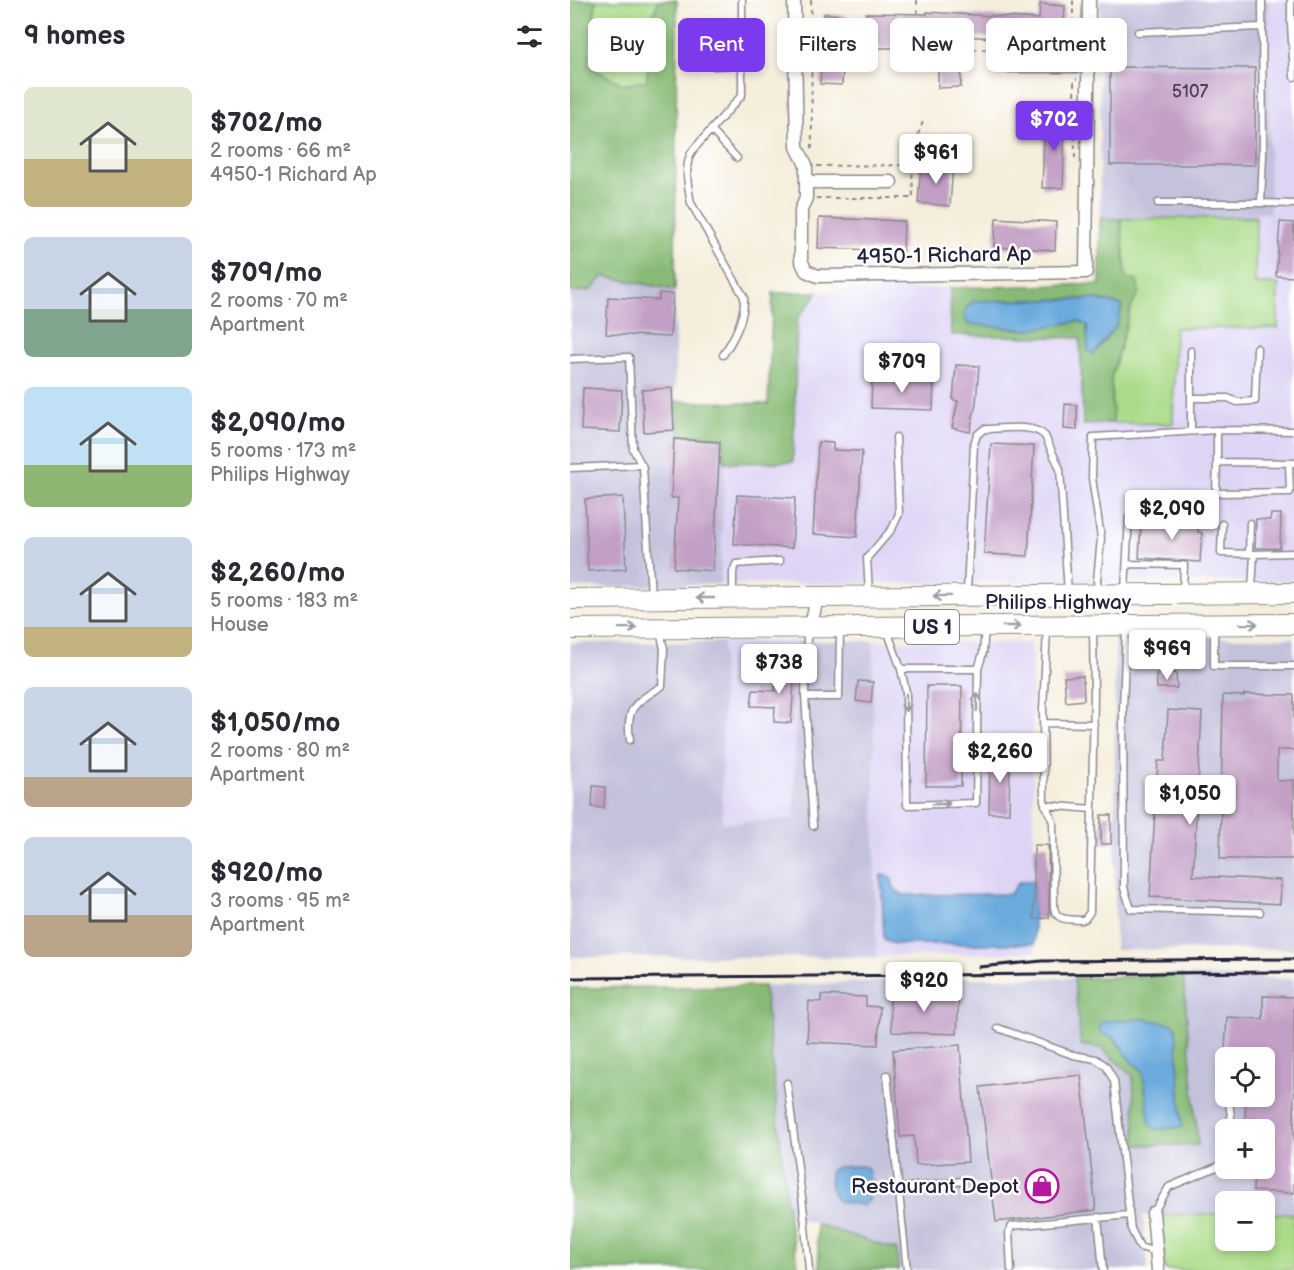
<!DOCTYPE html>
<meta charset="utf-8">
<style>
:root{--surface:#fff;--page:#f7f7f7;--text:#2b2b33;--muted:#7c7c81;--accent:#7c3aed}
body{margin:0;font-family:"Balsamiq Sans",sans-serif;background:var(--page);color:var(--text);height:100vh;display:flex;flex-direction:column;font-size:22px;white-space:nowrap}
*{box-sizing:border-box;margin:0}
p{font-size:20px;color:var(--muted)}
.icon{flex:none;width:33px;height:33px;fill:none;stroke:currentColor;stroke-width:2;stroke-linecap:round;stroke-linejoin:round}
.map{position:relative;flex:1;overflow:hidden}
.panel{display:flex;flex-direction:column;background:var(--surface);width:570px}
.panel>*{flex:none}
.banner{position:absolute;left:18px;top:18px;width:570px;height:54px;display:flex;gap:12px}
.controls{position:absolute;left:645px;top:1047px;display:grid;gap:12px}
.controls a{display:grid;place-items:center;width:60px;height:60px;border-radius:9px;background:var(--surface);box-shadow:0 3px 9px #0003;font-size:30px}
.price{position:absolute;translate:-50% -51px;padding:0 14px;border-radius:6px;background:#fff;color:#222;font-size:20px;line-height:39px;filter:drop-shadow(0 2px 3px #0008)}
.price::after{content:'';position:absolute;left:50%;top:36px;width:18px;height:14px;margin-left:-9px;background:inherit;clip-path:polygon(0 0,100% 0,50% 100%)}
.price.on{background:var(--accent);color:#fff}
ul{padding:0;list-style:none}
li{display:flex;align-items:center;gap:18px;height:150px;padding:0 24px}
li span{display:grid;place-items:center;flex:none;width:168px;height:120px;border-radius:9px;color:#555}
li>.icon{margin-inline-start:auto}
span .icon{width:72px;height:72px;fill:#fffc;stroke-width:1}
li b{font-size:26px}
h2{display:flex;justify-content:space-between;align-items:center;height:72px;padding:0 24px;font-size:26px}
.chip{padding:0 21px;border-radius:9px;background:var(--surface);box-shadow:0 3px 9px #0003;font-size:21px;line-height:54px}
.chip.on{background:var(--accent);color:#fff}
main{display:flex;flex:1;min-height:0}
.map>svg:first-child{display:block}
</style>
<main>
<section class="panel">
<h2>9 homes<svg class="icon" aria-label="filters" viewBox="0 0 24 24"><path d="M4 7h16M4 17h16"/><circle cx="9" cy="7" r="2"/><circle cx="15" cy="17" r="2"/></svg></h2>
<ul>
<li><span style="background:linear-gradient(#dfe7d0 60%,#c2b280 0)"><svg class="icon" aria-label="home" viewBox="0 0 24 24"><path d="M3 11l9-7 9 7M6 9v11h12V9"/></svg></span><div><b>$702/mo</b><p>2 rooms · 66 m²</p><p>4950-1 Richard Ap</p></div></li>
<li><span style="background:linear-gradient(#c9d6e8 60%,#7fa58c 0)"><svg class="icon" aria-label="home" viewBox="0 0 24 24"><path d="M3 11l9-7 9 7M6 9v11h12V9"/></svg></span><div><b>$709/mo</b><p>2 rooms · 70 m²</p><p>Apartment</p></div></li>
<li><span style="background:linear-gradient(#bfe0f5 65%,#8fb573 0)"><svg class="icon" aria-label="home" viewBox="0 0 24 24"><path d="M3 11l9-7 9 7M6 9v11h12V9"/></svg></span><div><b>$2,090/mo</b><p>5 rooms · 173 m²</p><p>Philips Highway</p></div></li>
<li><span style="background:linear-gradient(#c9d6e8 75%,#c2b280 0)"><svg class="icon" aria-label="home" viewBox="0 0 24 24"><path d="M3 11l9-7 9 7M6 9v11h12V9"/></svg></span><div><b>$2,260/mo</b><p>5 rooms · 183 m²</p><p>House</p></div></li>
<li><span style="background:linear-gradient(#c9d6e8 75%,#b9a48a 0)"><svg class="icon" aria-label="home" viewBox="0 0 24 24"><path d="M3 11l9-7 9 7M6 9v11h12V9"/></svg></span><div><b>$1,050/mo</b><p>2 rooms · 80 m²</p><p>Apartment</p></div></li>
<li><span style="background:linear-gradient(#c9d6e8 65%,#b9a48a 0)"><svg class="icon" aria-label="home" viewBox="0 0 24 24"><path d="M3 11l9-7 9 7M6 9v11h12V9"/></svg></span><div><b>$920/mo</b><p>3 rooms · 95 m²</p><p>Apartment</p></div></li>
</ul>
</section>
<div class="map">
<svg width="724" height="1270" viewBox="0 0 724 1270">
<rect width="100%" height="100%" fill="#fff"/>
<filter id="ink" filterUnits="userSpaceOnUse"><feTurbulence type="fractalNoise" baseFrequency=".0167" numOctaves="2"/><feDisplacementMap in="SourceGraphic" scale="12" xChannelSelector="R" yChannelSelector="G"/><feConvolveMatrix kernelMatrix="1 2 1 2 8 2 1 2 1" color-interpolation-filters="sRGB"/></filter>
<filter id="wash" filterUnits="userSpaceOnUse"><feTurbulence type="fractalNoise" baseFrequency=".008" numOctaves="4" result="noise"/><feDisplacementMap in="SourceGraphic" scale="24" xChannelSelector="R" yChannelSelector="G"/><feGaussianBlur stdDeviation="1.35" result="paint"/><feColorMatrix in="noise" values="0 0 0 0 0 0 0 0 0 0 0 0 0 0 0 0 0 1.4 0 .05"/><feComposite in="paint" operator="in"/></filter>
<g filter="url(#wash)">
<rect width="100%" height="100%" fill="#f5eedc"/>
<path fill="#ded5f5" d="M 698,0 L 724,0 L 724,581 L 150,584 L 155,463 L 223,462 L 227,320 L 248,292 L 380,288 L 381,335 L 510,338 L 514,425 L 543,423 L 603,424 L 604,328 L 685,284 L 686,213 L 700,213 Z
M 227,641 L 225,820 L 151,823 L 153,642 Z
M 303,641 L 462,643 L 465,952 L 306,957 Z"/>
<path fill="#c3c1db" fill-rule="evenodd" d="M 530,0 L 698,0 L 700,213 L 686,213 L 686,217 L 530,218 Z
M 34,276 L 105,290 L 105,401 L 110,434 L 151,437 L 155,463 L 150,584 L 0,588 L 0,292 L 21,290 Z
M 545,637 L 724,638 L 724,949 L 545,950 Z
M 227,641 L 303,641 L 306,957 L 0,957 L 0,643 L 153,642 L 152,823 L 224,819 Z
M 613,975 L 724,979 L 724,1214 L 695,1214 L 694,1202 L 656,1202 L 655,1214 L 573,1216 L 578,1270 L 328,1270 L 327,1250 L 218,1215 L 194,986 L 388,978 L 504,978 L 511,1044 L 531,1048 L 563,1076 L 566,1144 L 627,1145 ZM 656,1058 L 694,1058 L 694,1096 L 656,1096 ZM 656,1130 L 694,1130 L 694,1168 L 656,1168 Z"/>
<path fill="#aadb88" stroke="#667e62" stroke-width="1.5" d="M 26,0 L 89,0 L 81,20 L 77,81 L 54,85 L 18,66 Z
M 686,217 L 685,284 L 708,284 L 708,328 L 605,328 L 603,424 L 543,423 L 541,378 L 561,308 L 569,292 L 556,278 L 551,219 Z
M 655,1214 L 656,1240 L 694,1240 L 695,1214 L 724,1214 L 724,1270 L 595,1270 L 591,1215 Z"/>
<path fill="#87bb74" stroke="#546e58" stroke-width="1.5" fill-rule="evenodd" d="M 1,0 L 26,0 L 18,66 L 54,85 L 77,80 L 81,20 L 89,0 L 107,0 L 105,290 L 34,276 L 21,290 L 0,292 Z
M 530,218 L 551,219 L 556,278 L 567,280 L 569,292 L 561,308 L 541,378 L 543,423 L 513,425 L 510,338 L 381,335 L 380,288 L 530,284 ZM 524,299 L 551,305 L 518,351 L 517,325 L 509,321 L 403,301 Z
M 248,292 L 227,320 L 223,462 L 155,463 L 151,437 L 110,435 L 105,401 L 198,404 L 203,293 Z
M 613,975 L 628,1145 L 566,1145 L 563,1076 L 531,1048 L 511,1045 L 504,978 ZM 606,1027 L 580,1124 L 573,1071 L 561,1061 L 543,1037 Z
M 194,986 L 218,1215 L 229,1270 L 0,1270 L 0,988 Z
M 246,1224 L 327,1250 L 328,1270 L 250,1270 Z"/>
<path fill="#6aaadd" stroke="#46668c" stroke-width="1.5" d="M 524,299 L 552,305 L 547,325 L 524,354 L 518,351 L 517,325 L 508,321 L 457,330 L 398,324 L 394,317 L 396,308 L 403,301 Z
M 311,875 L 321,877 L 324,888 L 333,895 L 440,894 L 449,882 L 464,881 L 464,944 L 324,944 L 314,939 Z
M 574,1019 L 603,1024 L 606,1027 L 612,1127 L 586,1129 L 580,1124 L 573,1071 L 561,1061 L 544,1037 L 534,1035 L 530,1031 L 529,1026 L 534,1021 Z
M 292,1166 L 297,1168 L 300,1177 L 299,1201 L 292,1205 L 269,1202 C 262,1194 258,1181 261,1170 L 268,1167 Z"/>
<g id="blocks">
<path fill="#c29fc5" d="M 470,4 L 495,6 L 493,38 L 457,36 L 456,40 L 345,33 L 345,48 L 295,48 L 296,13 L 357,14 L 357,12 L 469,19 Z
M 254,14 L 276,15 L 272,85 L 250,84 Z
M 540,67 L 685,68 L 685,165 L 540,165 Z
M 391,69 L 391,87 L 368,88 L 368,70 Z
M 475,115 L 495,115 L 493,188 L 472,188 Z
M 351,163 L 383,166 L 380,206 L 348,203 Z
M 249,218 L 334,221 L 333,251 L 248,248 Z
M 426,218 L 486,222 L 485,250 L 424,247 Z
M 710,222 L 724,223 L 724,277 L 706,276 Z
M 89,293 L 103,294 L 100,337 L 36,334 L 38,297 L 89,300 Z
M 386,365 L 409,366 L 406,403 L 400,432 L 382,428 L 388,401 L 383,400 Z
M 302,378 L 364,380 L 363,410 L 301,408 Z
M 13,388 L 52,390 L 50,432 L 11,430 Z
M 102,388 L 104,430 L 74,432 L 72,390 Z
M 495,404 L 507,405 L 507,430 L 494,429 Z
M 104,439 L 150,442 L 143,571 L 104,568 L 108,498 L 101,498 Z
M 248,442 L 263,443 L 263,450 L 292,451 L 287,537 L 243,534 Z
M 421,444 L 464,446 L 458,556 L 414,554 Z
M 167,495 L 225,498 L 222,548 L 164,544 Z
M 53,497 L 56,569 L 18,571 L 15,499 Z
M 701,514 L 711,514 L 710,548 L 685,548 L 686,519 L 700,520 Z
M 609,515 L 629,515 L 628,532 L 632,533 L 630,562 L 569,558 L 571,524 L 609,526 Z
M 207,666 L 225,667 L 221,723 L 204,722 L 205,707 L 181,706 L 183,690 L 205,691 Z
M 606,673 L 607,688 L 587,688 L 586,674 Z
M 513,676 L 514,700 L 496,702 L 494,677 Z
M 288,681 L 303,682 L 301,703 L 286,701 Z
M 357,686 L 392,686 L 391,786 L 356,786 Z
M 674,694 L 724,695 L 724,750 L 707,750 L 707,781 L 724,780 L 724,859 L 650,859 L 653,695 L 674,696 Z
M 598,710 L 632,712 L 623,876 L 711,880 L 710,904 L 580,897 L 588,761 L 595,761 Z
M 420,756 L 440,756 L 439,813 L 419,813 Z
M 23,786 L 35,787 L 34,808 L 22,807 Z
M 531,815 L 541,815 L 541,844 L 531,844 Z
M 464,845 L 478,845 L 479,918 L 464,919 Z
M 319,992 L 389,994 L 387,1034 L 322,1032 Z
M 251,995 L 296,997 L 296,1006 L 310,1007 L 308,1045 L 237,1042 L 239,1001 L 251,1002 Z
M 693,996 L 724,997 L 724,1193 L 683,1191 L 684,1168 L 694,1168 L 694,1130 L 674,1130 L 676,1096 L 694,1096 L 694,1058 L 678,1058 L 678,1053 L 655,1051 L 657,1017 L 693,1019 Z
M 390,1045 L 398,1162 L 346,1165 L 344,1136 L 330,1137 L 323,1050 Z
M 511,1075 L 526,1210 L 426,1222 L 410,1087 Z"/>
</g>
</g>
<g filter="url(#ink)">
<use href="#blocks" fill-opacity="0" stroke="#8c888c" stroke-width="1.5"/>
<g fill="none" stroke-linecap="round" stroke-linejoin="round">
<defs>
<path id="service" d="M 692,0 L 693,154 L 691,203 L 724,204
M 721,24 L 721,0
M 724,24 L 721,24 L 724,77
M 568,32 L 692,27
M 144,66 L 173,65
M 141,130 L 167,158
M 588,203 L 691,203
M 621,351 L 621,431
M 153,355 C 164,339 175,317 174,297 L 121,203 C 118,188 113,163 123,150 L 172,95 L 172,0
M 0,359 L 59,357 L 63,449 L 73,468 L 81,595
M 621,398 L 658,398 L 667,402 L 685,401 L 687,348
M 647,430 L 724,431
M 647,462 L 646,493 L 720,492 L 719,463
M 0,468 L 72,465
M 652,524 L 651,553 L 684,554
M 679,554 L 680,523
M 557,564 L 614,565 L 613,591
M 682,589 L 684,554 L 724,553
M 528,590 L 527,580 L 531,538 L 522,478 L 523,437 L 647,430 L 647,462 L 724,463
M 555,590 L 559,517
M 397,592 L 404,444 L 407,435 L 414,429 C 430,429 464,423 475,436 L 490,469 L 498,593
M 299,593 L 297,558 L 322,529 L 329,514 L 326,437
M 163,594 L 163,572 L 166,564 L 210,561
M 644,627 L 644,666 L 724,666
M 240,629 L 237,638 L 235,695 L 243,826
M 556,629 L 553,708 L 554,888 L 561,909 L 690,912
M 317,630 L 331,669 L 336,692 L 337,805 L 406,803 L 408,669 L 413,653 L 415,628
M 477,630 L 473,709 L 474,801 L 483,822 L 484,907 C 486,922 500,919 512,920 L 515,919 L 520,912 L 524,694 L 523,629
M 331,669 L 408,669
M 235,697 L 269,697 L 270,630
M 473,723 L 524,724
M 60,740 C 55,706 66,703 92,686 L 94,649 L 90,631
M 475,805 L 522,809
M 428,1028 L 503,1055 L 526,1059 L 536,1066 L 544,1081 L 561,1229 L 570,1247 L 586,1252
M 654,1066 L 656,1076
M 317,1075 L 337,1270
M 217,1083 L 233,1205 L 239,1270
M 658,1096 L 663,1130
M 330,1188 L 393,1181
M 583,1213 L 599,1187 L 656,1163
M 528,1217 L 533,1270
M 441,1270 L 439,1232 L 442,1226 L 559,1215"/>
<path id="minor" d="M 224,0 L 227,147 L 236,165 L 236,198 L 231,210 L 231,260 L 236,271 L 248,276 L 516,272 L 519,0
M 426,66 L 518,66
M 236,182 L 321,182
M 241,626 L 247,597
M 583,1213 L 588,1270"/>
<path id="primary" d="M 0,599 L 724,593
M 0,629 L 724,624"/>
</defs>
<use href="#service" stroke="#8c888c" stroke-width="9"/>
<use href="#minor" stroke="#8c888c" stroke-width="15"/>
<use href="#primary" stroke="#8c888c" stroke-width="22"/>
<path stroke="#8c888c" stroke-width="2" stroke-dasharray="4.5 4.5" stroke-linecap="butt" d="M 241,0 L 242,153
M 347,0 L 349,66 L 391,66
M 349,50 L 503,49 L 503,0
M 505,158 L 504,79 L 507,79
M 247,166 L 342,165 L 346,140 L 354,119
M 246,198 L 343,198 L 342,165"/>
<use href="#service" stroke="#fff" stroke-width="6"/>
<use href="#minor" stroke="#fff" stroke-width="12"/>
<use href="#primary" stroke="#fff" stroke-width="20"/>
<path stroke="#22223b" stroke-width="3" d="M 409,967 L 472,961 L 724,959
M 0,978 L 724,972"/>
</g>
<defs><path id="oneway-shaft" d="M-6 0H5M1.5-3L5.5 0L1.5 3" fill="none" stroke-width="1.6" stroke-linecap="round" stroke-linejoin="round" transform="scale(1.5)"/></defs>
<g stroke="#9c9ca7">
<use href="#oneway-shaft" transform="translate(372 596) rotate(179)"/>
<use href="#oneway-shaft" transform="translate(135 598) rotate(180)"/>
<use href="#oneway-shaft" transform="translate(679 624) rotate(-1)"/>
<use href="#oneway-shaft" transform="translate(442 626)"/>
<use href="#oneway-shaft" transform="translate(58 628) rotate(-1)"/>
<use href="#oneway-shaft" transform="translate(407 702) rotate(-89)"/>
<use href="#oneway-shaft" transform="translate(336 703) rotate(90)"/>
<use href="#oneway-shaft" transform="translate(371 804) rotate(-2)"/>
</g>
</g>
<defs>
<symbol id="shop-ring" viewBox="-11 -11 22 22"><circle r="9.5" fill="#fff" stroke="#b5179e" stroke-width="1.5"/><path d="M-5-2.5h2.3a2.7 3.5 0 0 1 5.4 0H5L5.5 6h-11ZM-1.5-2.5h3a1.5 2.3 0 0 0-3 0Z" fill="#b5179e"/></symbol>
</defs>
<g fill-rule="evenodd">
<use href="#shop-ring" x="453" y="1167" width="38" height="38"/>
</g>
<g text-anchor="middle" stroke-width="5" stroke-linejoin="round" paint-order="stroke">
<g font-size="18" fill="#4a415e">
<text x="620" y="97">5107</text>
</g>
<rect fill="#fff" stroke="#646476" stroke-width="1.5" x="335" y="610" width="54" height="34" rx="4.5"/>
<g font-size="20" font-weight="bold" fill="#22223b">
<text x="362" y="634">US 1</text>
</g>
<g font-size="21" fill="#22223b" stroke="#fff">
<text transform="translate(374 255) rotate(-1)" y="7">4950-1 Richard Ap</text>
<text x="488" y="609">Philips Highway</text>
</g>
<g font-size="21" fill="#22223b" stroke="#fff" text-anchor="end">
<text x="449" y="1193">Restaurant Depot</text>
</g>
</g>
</svg>
<div class="controls">
<a><svg class="icon" aria-label="locate" viewBox="0 0 24 24"><circle cx="12" cy="12" r="6"/><path d="M12 2v4M12 18v4M2 12h4M18 12h4"/></svg></a>
<a>+</a>
<a>−</a>
</div>
<b class="price on" style="left:484px;top:152px">$702</b>
<b class="price" style="left:366px;top:185px">$961</b>
<b class="price" style="left:332px;top:394px">$709</b>
<b class="price" style="left:602px;top:541px">$2,090</b>
<b class="price" style="left:597px;top:681px">$969</b>
<b class="price" style="left:209px;top:695px">$738</b>
<b class="price" style="left:430px;top:784px">$2,260</b>
<b class="price" style="left:620px;top:826px">$1,050</b>
<b class="price" style="left:354px;top:1013px">$920</b>
<div class="banner">
<a class="chip">Buy</a>
<a class="chip on">Rent</a>
<a class="chip">Filters</a>
<a class="chip">New</a>
<a class="chip">Apartment</a>
</div>
</div>
</main>
